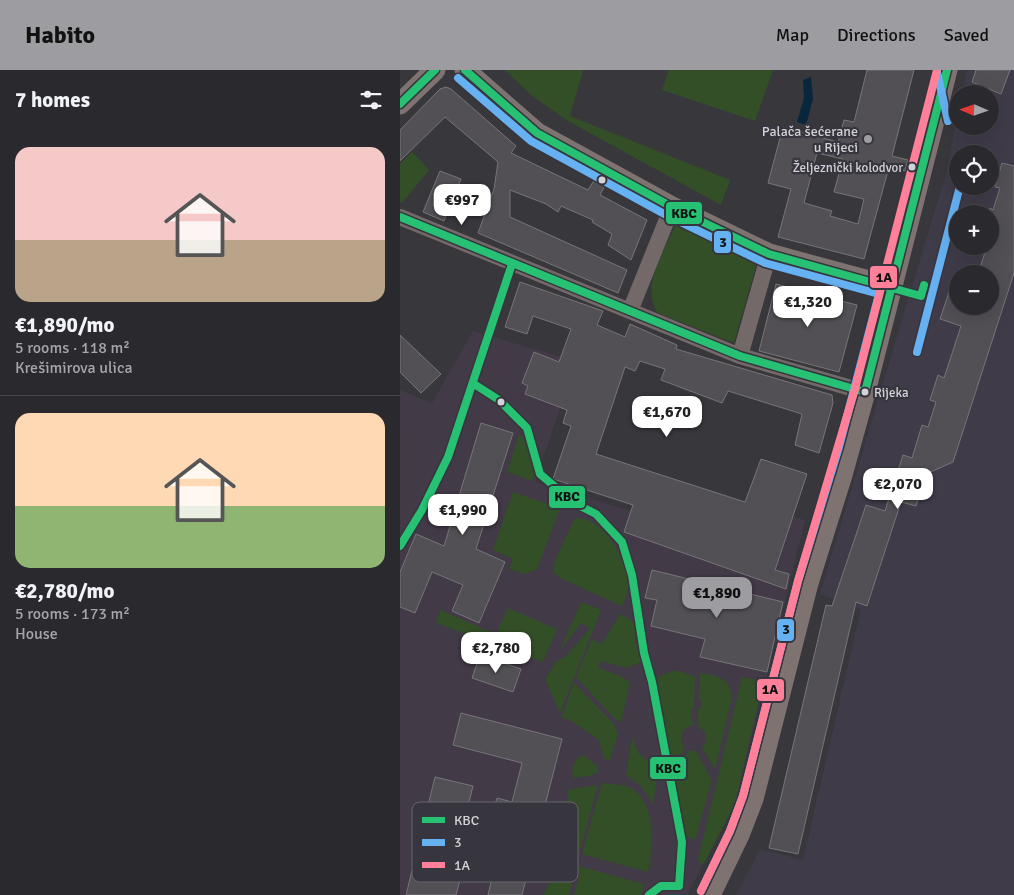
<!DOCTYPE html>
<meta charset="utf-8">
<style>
:root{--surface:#2a292d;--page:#363539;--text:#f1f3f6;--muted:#a5a6aa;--line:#464549;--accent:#9d9ca1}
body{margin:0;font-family:Signika,sans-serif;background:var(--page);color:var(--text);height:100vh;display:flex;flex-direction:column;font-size:19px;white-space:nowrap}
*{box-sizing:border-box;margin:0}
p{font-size:16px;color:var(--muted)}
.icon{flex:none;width:28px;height:28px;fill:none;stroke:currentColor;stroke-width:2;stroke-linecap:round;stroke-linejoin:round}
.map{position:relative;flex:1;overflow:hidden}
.sheet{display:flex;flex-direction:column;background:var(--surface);width:400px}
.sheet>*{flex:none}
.needle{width:32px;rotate:272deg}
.buttons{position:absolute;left:549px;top:15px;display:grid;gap:10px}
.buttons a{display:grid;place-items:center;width:50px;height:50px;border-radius:50%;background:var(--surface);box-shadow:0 5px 20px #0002,0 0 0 1px var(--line);font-size:25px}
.price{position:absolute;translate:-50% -42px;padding:0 11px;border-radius:10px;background:#fff;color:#222;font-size:16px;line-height:32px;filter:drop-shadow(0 1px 2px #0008)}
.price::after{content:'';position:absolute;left:50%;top:30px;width:15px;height:11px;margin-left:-8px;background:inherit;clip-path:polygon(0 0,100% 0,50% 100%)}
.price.active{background:var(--accent);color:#111}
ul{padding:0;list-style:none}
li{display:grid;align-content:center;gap:10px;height:265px;padding:0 15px}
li+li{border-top:1px solid var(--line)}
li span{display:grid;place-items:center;height:155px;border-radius:15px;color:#555}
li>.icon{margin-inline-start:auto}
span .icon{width:90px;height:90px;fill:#fffc;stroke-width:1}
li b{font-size:21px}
h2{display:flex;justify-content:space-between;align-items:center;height:60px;padding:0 15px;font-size:21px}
header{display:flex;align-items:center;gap:30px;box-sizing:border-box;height:70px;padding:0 25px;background:var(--accent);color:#111}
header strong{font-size:24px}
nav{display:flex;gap:28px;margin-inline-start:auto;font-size:18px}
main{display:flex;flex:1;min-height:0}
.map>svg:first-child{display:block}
</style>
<header>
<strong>Habito</strong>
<nav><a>Map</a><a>Directions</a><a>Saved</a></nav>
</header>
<main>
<section class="sheet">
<h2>7 homes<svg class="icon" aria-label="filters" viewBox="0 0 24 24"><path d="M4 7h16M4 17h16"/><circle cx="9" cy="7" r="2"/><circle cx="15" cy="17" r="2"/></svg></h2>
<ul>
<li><span style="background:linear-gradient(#f6c9c9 60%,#b9a48a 0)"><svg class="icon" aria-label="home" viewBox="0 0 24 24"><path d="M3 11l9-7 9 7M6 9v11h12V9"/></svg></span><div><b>€1,890/mo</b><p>5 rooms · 118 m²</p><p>Krešimirova ulica</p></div></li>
<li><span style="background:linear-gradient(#ffd9b3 60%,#8fb573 0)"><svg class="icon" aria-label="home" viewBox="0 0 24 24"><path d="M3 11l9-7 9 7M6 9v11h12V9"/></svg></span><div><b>€2,780/mo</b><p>5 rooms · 173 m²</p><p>House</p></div></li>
</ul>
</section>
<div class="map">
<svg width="614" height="825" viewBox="0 0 614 825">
<rect width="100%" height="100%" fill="#38373c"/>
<path fill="#3f3b49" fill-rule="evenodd" d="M 567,0 L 614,0 L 614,825 L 336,825 L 360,779 L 403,790 L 461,539 L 420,524 L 547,100 L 557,46 L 558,56 L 590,56 L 590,24 L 562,24 ZM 558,84 L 590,84 L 590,116 L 558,116 ZM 558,144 L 590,144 L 590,176 L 558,176 ZM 558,204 L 590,204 L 590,236 L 558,236 Z"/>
<path fill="#423a47" d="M 73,261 L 176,291 L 135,412 L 325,469 L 343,431 L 405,450 L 335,734 L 287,825 L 0,825 L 0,320 L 32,333 Z"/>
<path fill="#334f28" d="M 105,0 L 183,0 L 170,46 L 330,110 L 321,135 L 168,51 L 131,25 Z
M 269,0 L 373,0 L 355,51 L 262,20 Z
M 12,82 L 29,100 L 2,133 L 0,132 L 0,94 Z
M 279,154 L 352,189 L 356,196 L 334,273 L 258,243 C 240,217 264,182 275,156 Z
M 119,365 L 123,367 L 137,399 L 132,411 L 107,402 Z
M 113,422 L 160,438 L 137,499 L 125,504 L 109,499 L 113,489 L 93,480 Z
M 175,448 C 203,446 228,490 229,513 C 229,521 225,529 222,536 L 160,508 L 153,502 L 155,490 Z
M 181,532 L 201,540 L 160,643 L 145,609 L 156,592 L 166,586 L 190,559 L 181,553 L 160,581 Z
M 108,538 L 157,559 L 143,592 L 36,553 L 40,540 L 96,564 Z
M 220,544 L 236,553 L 235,572 L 242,582 L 242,592 L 226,598 L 201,591 L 198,597 L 224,608 L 230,613 L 221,652 L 216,650 L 176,607 L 192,569 L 202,574 Z
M 273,601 L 280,601 L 295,607 L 294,638 L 291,641 L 293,655 C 281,658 278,669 285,679 L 272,695 L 257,607 Z
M 300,603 C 318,606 330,608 332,628 L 315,699 L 302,678 L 306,671 L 305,662 L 298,656 L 298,639 L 301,637 L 302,631 L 299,628 Z
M 342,607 L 363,611 L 335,734 L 303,795 L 298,790 Z
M 174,613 L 214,654 L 218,664 L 210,690 L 204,689 L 199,670 L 170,650 L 161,648 Z
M 232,667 L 239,684 L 249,691 L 253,707 L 257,707 L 253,734 L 241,716 L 226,705 Z
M 290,680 L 296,681 L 312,711 L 295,770 L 284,765 L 273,702 Z
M 183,685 L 198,696 L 198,702 L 189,706 L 174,708 C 170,701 174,688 183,685 Z
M 202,713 C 211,714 221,714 229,717 C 257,730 253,778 248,802 L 182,784 Z
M 198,715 L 180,780 L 174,782 L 167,780 L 164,762 L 168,743 L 165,742 L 169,727 L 167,726 L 167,722 L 170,719 Z
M 166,792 L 173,795 L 174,804 L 169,825 L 143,825 L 159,796 Z
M 179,796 L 244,814 L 241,825 L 174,825 L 179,806 Z"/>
<path fill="#08273d" d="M 411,7 L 413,29 L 406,55 L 397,52 L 404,28 L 403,10 Z"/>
<path fill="#525055" stroke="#767578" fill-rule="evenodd" d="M 467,0 L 514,0 L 492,86 L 508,90 L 505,101 L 489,97 L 464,189 L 378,167 L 391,119 L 368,113 L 383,57 L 438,72 L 444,50 L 454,52 ZM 417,83 L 443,89 L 434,122 L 464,129 L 458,154 L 430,146 L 432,141 L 404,133 Z
M 576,0 L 610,0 L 601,24 L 572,12 Z
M 46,17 L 51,19 L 116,76 L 111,83 L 188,120 L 195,109 L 205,115 L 200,125 L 247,150 L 231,190 L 208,175 L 212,164 L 192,152 L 193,150 L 161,136 L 158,142 L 146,134 L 110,120 L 110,147 L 227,200 L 218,223 L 78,163 L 94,119 L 98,92 L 45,47 L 0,91 L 0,60 L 40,19 Z
M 602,93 L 614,96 L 614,203 L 553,392 L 526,404 L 516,436 L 501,432 L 467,536 L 456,532 L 398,784 L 369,778 L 426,535 L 432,536 L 466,435 L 485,441 L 503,385 L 512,388 L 522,355 L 528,357 L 536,332 L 530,330 L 538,305 L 544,308 L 561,256 L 540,249 L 555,204 L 558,204 L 558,236 L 590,236 L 590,204 L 578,204 L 587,176 L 590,176 L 590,138 L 593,140 L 600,118 L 595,117 Z
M 40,101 L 61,109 L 44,151 L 23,142 Z
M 120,212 L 203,241 L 197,255 L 225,267 L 230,254 L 277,275 L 276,279 L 432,325 L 433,333 L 419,383 L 395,375 L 402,344 L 328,321 L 322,333 L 261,310 L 265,299 L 240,291 L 235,301 L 225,297 L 196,384 L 345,432 L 361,389 L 407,404 L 375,500 L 389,504 L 386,519 L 224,462 L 233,435 L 153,409 L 171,356 L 163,353 L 167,340 L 125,324 L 128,316 L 122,313 L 134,282 L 159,292 L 171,259 L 133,246 L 127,264 L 105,257 Z
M 376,214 L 457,235 L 439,302 L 359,281 Z
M 0,265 L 41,304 L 21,323 L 0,302 Z
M 81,353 L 113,363 L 76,479 L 105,492 L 79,553 L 52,541 L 63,515 L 32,502 L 15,543 L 0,537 L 0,502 L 16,464 L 44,476 Z
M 252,500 L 383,532 L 367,602 L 300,587 L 305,569 L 251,556 L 257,530 L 245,528 Z
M 80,585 L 121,599 L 113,622 L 72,608 Z
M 61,643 L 162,669 L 122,825 L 88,825 L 95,795 L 66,787 L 56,825 L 6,825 L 35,707 L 73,716 L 68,736 L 93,742 L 97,728 L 112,732 L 122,693 L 53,675 Z"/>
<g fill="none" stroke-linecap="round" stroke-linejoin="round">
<path stroke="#746969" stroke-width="16" d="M 0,147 L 340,286 L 465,322
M 230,241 L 272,137
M 340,286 L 369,184"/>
<path stroke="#7f7372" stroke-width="21" d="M 65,0 L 137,63 L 272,137 L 369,184 L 491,217
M 0,34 L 35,0
M 310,825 L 339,765 L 353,729 L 408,513 L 442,405 L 465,322 L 547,0"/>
<defs>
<path id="bus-1" d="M 65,0 L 137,63 L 272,137 L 369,184 L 521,226 L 524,215
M 0,34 L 35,0
M 0,147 L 340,286 L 465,322 L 547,0
M 74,314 L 99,330 L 127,358 L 140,404 L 174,433 L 196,444 L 222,472 L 232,505 L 244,583 L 252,612 L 282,772 L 279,816 L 261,816 L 249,825
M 0,476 L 22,440 L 48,387 L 112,194"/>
<path id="bus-2" d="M 537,2 L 548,51
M 58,8 L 131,71 L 268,146 L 365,193 L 479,224 L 439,377 L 398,511 L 343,726 L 330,761 L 301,821
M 517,282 L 560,116"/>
<path id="bus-3" d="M 301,821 L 330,761 L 343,726 L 398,511 L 455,319 L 537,0"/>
</defs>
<use href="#bus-1" stroke="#37353e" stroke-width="11"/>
<use href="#bus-2" stroke="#37353e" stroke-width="11"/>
<use href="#bus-3" stroke="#37353e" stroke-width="11"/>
<use href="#bus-1" stroke="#26c172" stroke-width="8"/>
<use href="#bus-2" stroke="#66b1f2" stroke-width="8"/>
<use href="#bus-3" stroke="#ff8098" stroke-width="8"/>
</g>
<circle fill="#9d9ca1" stroke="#37353e" stroke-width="2" cx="468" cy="69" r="5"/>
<g fill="#d3d2d8" stroke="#37353e" stroke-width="2">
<circle cx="512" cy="97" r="4.5"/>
<circle cx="202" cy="110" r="4.5"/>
<circle cx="465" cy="322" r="4.5"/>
<circle cx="101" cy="332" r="4.5"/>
</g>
<g text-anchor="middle" stroke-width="4.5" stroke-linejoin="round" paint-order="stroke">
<g font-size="13" fill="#d3d2d8" stroke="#37353e" text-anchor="end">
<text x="503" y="102">Željeznički kolodvor</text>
<text x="474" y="327" text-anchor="start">Rijeka</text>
</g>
<g font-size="14" fill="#d3d2d8" stroke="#37353e" text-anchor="end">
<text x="458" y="66">Palača šećerane<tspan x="458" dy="16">u Rijeci</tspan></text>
</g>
</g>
<rect x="12" y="732" width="166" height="80" rx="8" fill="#37353e" stroke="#66646c" stroke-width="1"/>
<rect x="22" y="747" width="23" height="6" fill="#26c172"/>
<rect x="22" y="769" width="23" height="7" fill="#66b1f2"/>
<rect x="22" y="792" width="23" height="6" fill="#ff8098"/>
<g font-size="14" fill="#d3d2d8">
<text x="54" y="755">KBC</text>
<text x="54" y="777">3</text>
<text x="54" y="800">1A</text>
</g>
<g stroke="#37353e" stroke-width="2">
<rect x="265" y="131" width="38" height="24" rx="5" fill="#26c172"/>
<rect x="313" y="160" width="19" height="24" rx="5" fill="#66b1f2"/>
<rect x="469" y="195" width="29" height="24" rx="5" fill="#ff8098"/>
<rect x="148" y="415" width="38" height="24" rx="5" fill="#26c172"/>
<rect x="376" y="548" width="19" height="24" rx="5" fill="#66b1f2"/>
<rect x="356" y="608" width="29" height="24" rx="5" fill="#ff8098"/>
<rect x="249" y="686" width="38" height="24" rx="5" fill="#26c172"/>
</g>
<g font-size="14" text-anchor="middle" font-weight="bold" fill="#111">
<text x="284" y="148">KBC</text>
<text x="323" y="177">3</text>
<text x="484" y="212">1A</text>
<text x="167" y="431">KBC</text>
<text x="386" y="564">3</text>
<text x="370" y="624">1A</text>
<text x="268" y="703">KBC</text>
</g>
</svg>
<div class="buttons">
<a><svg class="needle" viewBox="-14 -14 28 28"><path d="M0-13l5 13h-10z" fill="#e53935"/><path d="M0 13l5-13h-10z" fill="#a5a6aa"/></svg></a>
<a><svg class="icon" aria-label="locate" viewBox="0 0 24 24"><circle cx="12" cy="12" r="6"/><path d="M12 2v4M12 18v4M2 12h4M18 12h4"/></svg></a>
<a>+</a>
<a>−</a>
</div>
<b class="price" style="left:62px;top:156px">€997</b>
<b class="price" style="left:408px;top:258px">€1,320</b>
<b class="price" style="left:267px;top:368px">€1,670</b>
<b class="price" style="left:498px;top:440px">€2,070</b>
<b class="price" style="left:63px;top:466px">€1,990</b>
<b class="price active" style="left:317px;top:549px">€1,890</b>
<b class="price" style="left:96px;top:604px">€2,780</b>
</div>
</main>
